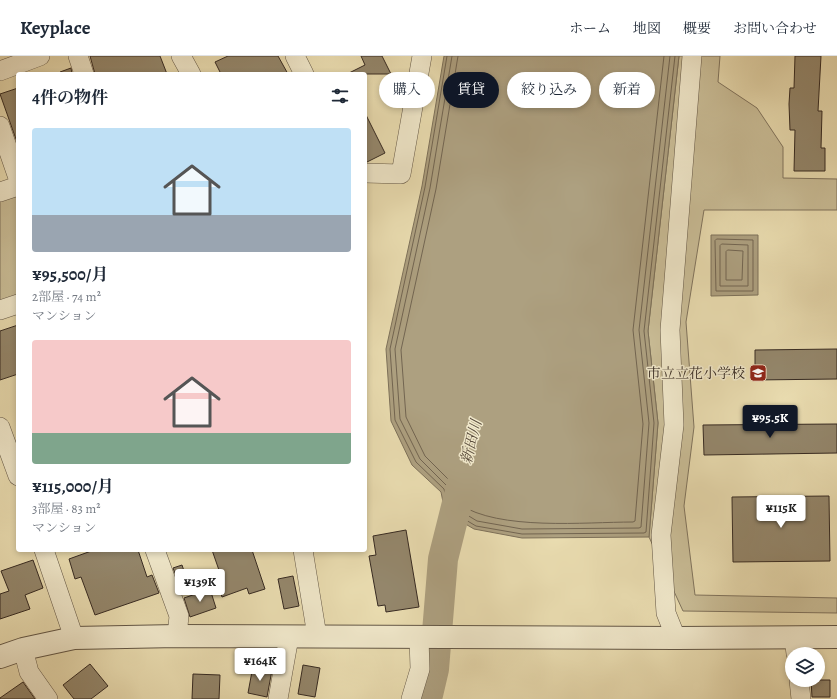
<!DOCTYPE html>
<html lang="ja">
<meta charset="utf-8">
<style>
:root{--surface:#fff;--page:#f2f2f3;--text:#1f2937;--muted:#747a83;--line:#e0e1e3;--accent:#111827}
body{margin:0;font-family:Alegreya,"Noto Serif JP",serif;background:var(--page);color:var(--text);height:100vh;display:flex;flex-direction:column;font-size:15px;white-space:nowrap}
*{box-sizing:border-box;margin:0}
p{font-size:13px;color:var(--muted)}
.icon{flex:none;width:22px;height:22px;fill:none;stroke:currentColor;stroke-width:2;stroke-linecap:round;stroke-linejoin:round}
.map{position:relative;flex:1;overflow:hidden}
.panel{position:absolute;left:16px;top:16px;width:351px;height:480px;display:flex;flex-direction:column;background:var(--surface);border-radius:4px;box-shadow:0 2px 6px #0003}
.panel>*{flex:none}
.top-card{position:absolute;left:379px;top:16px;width:380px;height:36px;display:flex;gap:8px}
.fabs{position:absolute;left:785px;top:591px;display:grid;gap:8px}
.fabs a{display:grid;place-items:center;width:40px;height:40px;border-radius:50%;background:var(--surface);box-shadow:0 2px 6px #0003;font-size:20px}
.price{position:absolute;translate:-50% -34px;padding:0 9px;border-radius:4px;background:#fff;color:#222;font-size:13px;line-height:26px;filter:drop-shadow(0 1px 2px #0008)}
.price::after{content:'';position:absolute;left:50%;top:24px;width:12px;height:9px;margin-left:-6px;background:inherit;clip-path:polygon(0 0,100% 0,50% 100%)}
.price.selected{background:var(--accent);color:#fff}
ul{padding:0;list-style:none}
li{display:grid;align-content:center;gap:8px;height:212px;padding:0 16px}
li span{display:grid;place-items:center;height:124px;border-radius:4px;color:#555}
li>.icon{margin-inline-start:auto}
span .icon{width:72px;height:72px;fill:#fffc;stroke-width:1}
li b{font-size:17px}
h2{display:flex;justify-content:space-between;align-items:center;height:48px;padding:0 16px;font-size:17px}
.tag{padding:0 14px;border-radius:18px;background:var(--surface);box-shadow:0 2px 6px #0003;font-size:14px;line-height:36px}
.tag.selected{background:var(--accent);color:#fff}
header{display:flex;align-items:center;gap:24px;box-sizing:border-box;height:56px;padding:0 20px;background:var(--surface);border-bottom:1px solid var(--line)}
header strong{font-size:19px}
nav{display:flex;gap:22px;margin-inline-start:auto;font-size:14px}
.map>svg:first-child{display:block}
</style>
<header>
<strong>Keyplace</strong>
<nav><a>ホーム</a><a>地図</a><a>概要</a><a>お問い合わせ</a></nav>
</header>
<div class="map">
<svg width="837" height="643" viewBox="0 0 837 643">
<rect width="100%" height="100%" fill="#eaddb1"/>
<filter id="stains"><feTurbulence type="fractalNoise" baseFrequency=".005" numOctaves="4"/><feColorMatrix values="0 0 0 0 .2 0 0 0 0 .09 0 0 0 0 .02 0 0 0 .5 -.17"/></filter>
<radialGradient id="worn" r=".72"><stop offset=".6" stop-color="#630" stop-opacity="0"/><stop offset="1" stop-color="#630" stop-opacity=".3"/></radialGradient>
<path fill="#cbbf99" stroke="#80745e" d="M 679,0 L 720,0 L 718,26 L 757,52 L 783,91 L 783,122 L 837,123 L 837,154 L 704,154 L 686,266 L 694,371 L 684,450 L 695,539 L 837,542 L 837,557 L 683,555 L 649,481 L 658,367 L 648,275 Z
M 15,137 L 18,145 L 18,244 L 0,250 L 0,142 Z"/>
<path fill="#ada080" stroke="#7d715a" d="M 444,0 L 679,0 L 648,275 L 658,367 L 649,481 L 522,482 L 474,473 L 445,456 L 441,436 L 412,409 L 391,365 L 386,293 L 422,130 Z
M 711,179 L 758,179 L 758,239 L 711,240 Z"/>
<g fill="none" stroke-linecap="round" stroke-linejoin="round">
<path stroke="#726551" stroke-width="1" d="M 447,0 L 425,131 L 390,293 L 395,364 L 416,406 L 444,433 L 449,454 L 476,470 L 522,478 L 644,477 L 646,476 L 654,367 L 644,275 L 675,0
M 452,0 L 430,132 L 395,293 L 400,363 L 420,403 L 448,431 L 454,451 L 477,465 L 522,473 L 639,472 L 641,471 L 649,367 L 639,274 L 670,0
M 458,0 L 436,133 L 401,294 L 406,361 L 425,400 L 453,428 L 459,448 C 499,475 585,466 633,466 L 635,465 L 643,368 L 633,274 L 664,0
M 717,183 L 753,184 L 753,235 L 716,235 L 715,185 Z
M 722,188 L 748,189 L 748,230 L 720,230 L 720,190 Z
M 728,194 L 743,195 L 742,224 L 726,224 L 726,196 Z"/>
<path stroke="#ada080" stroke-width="30" d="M 427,643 L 434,613 L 443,503 L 463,423"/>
</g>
<path fill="#94876c" stroke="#362a22" d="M 90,0 L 160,0 L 167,18 L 95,18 Z
M 228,0 L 278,0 L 288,18 L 221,18 L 215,6 Z
M 361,0 L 382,0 L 391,18 L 347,18 L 365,9 Z
M 795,0 L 821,0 L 818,55 L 822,55 L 821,92 L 825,92 L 825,115 L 794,115 L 795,74 L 790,74 L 789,48 L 790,32 L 794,32 Z
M 71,12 L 72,18 L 61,18 L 60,16 Z
M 18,32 L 18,86 L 17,86 L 0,38 Z
M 365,57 L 385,97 L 367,106 L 365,106 Z
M 18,269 L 18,318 L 0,324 L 0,275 Z
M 837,293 L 837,323 L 755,324 L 755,294 Z
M 837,368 L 837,397 L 704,399 L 703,369 Z
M 829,440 L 830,505 L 733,506 L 732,441 Z
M 406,474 L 419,551 L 386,556 L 385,549 L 378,550 L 369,500 L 376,499 L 373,480 Z
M 94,494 L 138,494 L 147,521 L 152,519 L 159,537 L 95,559 L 81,521 L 75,523 L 69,503 Z
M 212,494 L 252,494 L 265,533 L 249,538 L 247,532 L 222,541 L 215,522 L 221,520 Z
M 33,504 L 43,532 L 25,539 L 30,553 L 0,563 L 0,538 L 9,535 L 1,515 Z
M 182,509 L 188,527 L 180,530 L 173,512 Z
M 293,520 L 299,550 L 284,553 L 278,523 Z
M 210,533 L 216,552 L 190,561 L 184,542 Z
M 90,608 L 108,630 L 91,643 L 74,643 L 63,629 Z
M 303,609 L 320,612 L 315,641 L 298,638 Z
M 253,610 L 272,614 L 267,641 L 248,637 Z
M 193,618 L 220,619 L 219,643 L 192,643 Z
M 811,624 L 830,624 L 830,641 L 812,641 Z
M 23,626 L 35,643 L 0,643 L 0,642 Z"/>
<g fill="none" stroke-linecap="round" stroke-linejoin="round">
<defs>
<path id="minor" d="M 78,0 L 84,18
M 181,0 L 191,18
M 295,0 L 304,18
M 0,15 L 40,0
M 0,70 L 18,122
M 365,117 L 401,118 L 422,0
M 0,136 L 18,130
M 0,254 L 18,248
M 0,371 L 18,420
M 44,494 L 74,582
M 155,494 L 179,560 L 177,580
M 303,494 L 317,580
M 794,581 L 796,598
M 676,582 L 666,557 L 661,479 L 674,369 L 670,274 L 692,0
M 23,593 L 29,616 L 48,643
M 799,624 L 801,643
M 278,643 L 289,581
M 411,643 L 420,613 L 419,582"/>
<path id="tertiary" d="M 0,601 L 23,593 L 74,582 L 177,580 L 676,582 L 837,581"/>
</defs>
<use href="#minor" stroke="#635746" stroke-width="20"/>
<use href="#tertiary" stroke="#635746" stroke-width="24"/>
<use href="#minor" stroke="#f1e9cc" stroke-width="19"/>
<use href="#tertiary" stroke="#f1e9cc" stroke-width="22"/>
</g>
<defs>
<symbol id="school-square" viewBox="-11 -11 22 22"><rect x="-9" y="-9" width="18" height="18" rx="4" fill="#8f2418" stroke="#f1e9cc"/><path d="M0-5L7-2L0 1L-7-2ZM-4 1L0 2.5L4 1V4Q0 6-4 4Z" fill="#fff"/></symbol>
</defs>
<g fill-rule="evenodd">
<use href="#school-square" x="748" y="307" width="20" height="20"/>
</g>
<g text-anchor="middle" stroke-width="3" stroke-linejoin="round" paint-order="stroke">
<g font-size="14" fill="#362a22" stroke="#f1e9cc" text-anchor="end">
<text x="745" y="322">市立立花小学校</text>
</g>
<g font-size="15" font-style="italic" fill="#5a4d3e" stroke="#f1e9cc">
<text transform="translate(471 386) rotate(-76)" y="5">新田川</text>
</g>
</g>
<rect width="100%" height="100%" filter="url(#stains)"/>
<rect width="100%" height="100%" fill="url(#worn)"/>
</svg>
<div class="fabs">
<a><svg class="icon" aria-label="layers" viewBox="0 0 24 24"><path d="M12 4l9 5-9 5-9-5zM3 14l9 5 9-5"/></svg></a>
</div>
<b class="price selected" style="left:770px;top:383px">¥95.5K</b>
<b class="price" style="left:781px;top:473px">¥115K</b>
<b class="price" style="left:200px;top:547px">¥139K</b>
<b class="price" style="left:260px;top:626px">¥164K</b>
<div class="top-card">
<a class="tag">購入</a>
<a class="tag selected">賃貸</a>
<a class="tag">絞り込み</a>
<a class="tag">新着</a>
</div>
<section class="panel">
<h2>4件の物件<svg class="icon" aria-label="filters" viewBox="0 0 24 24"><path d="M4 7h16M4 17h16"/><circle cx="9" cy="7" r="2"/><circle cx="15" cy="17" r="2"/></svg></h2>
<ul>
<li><span style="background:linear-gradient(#bfe0f5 70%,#9aa5b1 0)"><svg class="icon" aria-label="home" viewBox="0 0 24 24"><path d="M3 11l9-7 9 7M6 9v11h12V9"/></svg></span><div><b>¥95,500/月</b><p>2部屋 · 74 m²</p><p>マンション</p></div></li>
<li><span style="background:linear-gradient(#f6c9c9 75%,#7fa58c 0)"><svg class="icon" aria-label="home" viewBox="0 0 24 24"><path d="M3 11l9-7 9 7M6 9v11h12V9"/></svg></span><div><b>¥115,000/月</b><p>3部屋 · 83 m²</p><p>マンション</p></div></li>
</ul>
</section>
</div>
